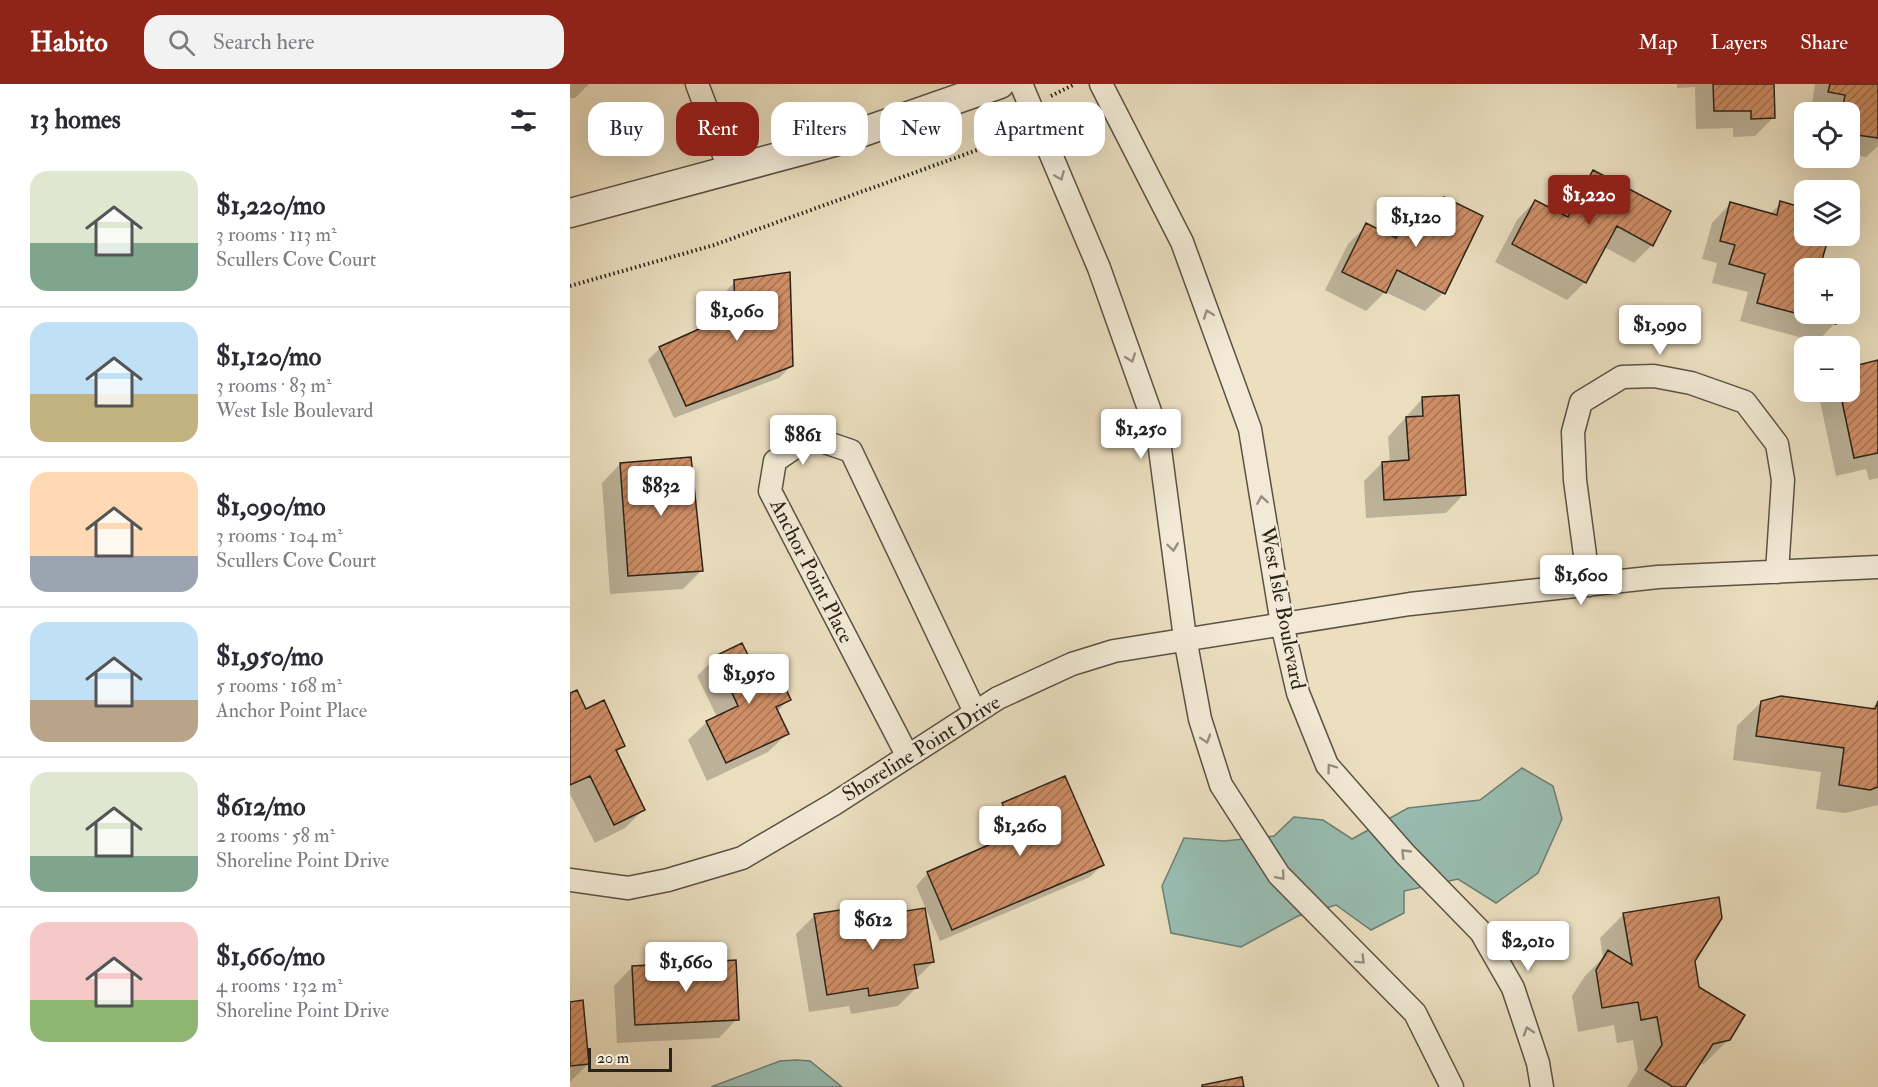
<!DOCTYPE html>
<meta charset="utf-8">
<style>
:root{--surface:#fff;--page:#f2f2f3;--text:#2b2b33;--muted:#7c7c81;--line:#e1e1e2;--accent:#8f2418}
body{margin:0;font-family:"IM FELL Double Pica",serif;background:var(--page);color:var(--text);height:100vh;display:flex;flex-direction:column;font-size:22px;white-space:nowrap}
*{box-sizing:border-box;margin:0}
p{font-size:20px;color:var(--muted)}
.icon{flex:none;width:33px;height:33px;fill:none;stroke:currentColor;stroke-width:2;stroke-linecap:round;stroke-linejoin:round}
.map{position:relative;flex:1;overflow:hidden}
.side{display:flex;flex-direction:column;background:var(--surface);width:570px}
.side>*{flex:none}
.hud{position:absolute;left:18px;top:18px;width:570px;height:54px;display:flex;gap:12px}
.controls{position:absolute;left:1224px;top:18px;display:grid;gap:12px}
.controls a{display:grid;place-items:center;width:66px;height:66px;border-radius:12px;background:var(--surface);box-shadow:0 6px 24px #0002;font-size:30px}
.scale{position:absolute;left:18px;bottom:15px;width:84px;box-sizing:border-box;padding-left:6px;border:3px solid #2b231a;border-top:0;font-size:16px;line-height:21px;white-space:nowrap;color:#2b231a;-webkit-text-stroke:4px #f2ead6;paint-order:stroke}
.price{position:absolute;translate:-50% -51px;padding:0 14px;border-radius:6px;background:#fff;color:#222;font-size:20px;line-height:39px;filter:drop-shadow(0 2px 3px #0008)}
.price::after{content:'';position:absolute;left:50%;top:36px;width:18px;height:14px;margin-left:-9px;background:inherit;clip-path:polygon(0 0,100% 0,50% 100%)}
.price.on{background:var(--accent);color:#fff}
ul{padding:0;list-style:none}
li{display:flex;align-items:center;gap:18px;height:150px;padding:0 30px}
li+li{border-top:2px solid var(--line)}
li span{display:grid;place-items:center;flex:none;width:168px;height:120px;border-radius:18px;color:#555}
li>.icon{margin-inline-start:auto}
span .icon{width:72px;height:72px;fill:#fffc;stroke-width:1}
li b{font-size:26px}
h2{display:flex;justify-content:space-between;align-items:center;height:72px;padding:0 30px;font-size:26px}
.chip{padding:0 21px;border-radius:18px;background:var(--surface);box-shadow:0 6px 24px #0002;font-size:21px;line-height:54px}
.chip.on{background:var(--accent);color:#fff}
header{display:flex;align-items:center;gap:36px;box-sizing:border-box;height:84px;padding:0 30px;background:var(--accent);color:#fff}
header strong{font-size:28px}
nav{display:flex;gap:33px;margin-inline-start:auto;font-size:21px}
.search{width:420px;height:54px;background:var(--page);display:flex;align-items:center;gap:15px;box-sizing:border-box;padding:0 21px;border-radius:18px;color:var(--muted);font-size:22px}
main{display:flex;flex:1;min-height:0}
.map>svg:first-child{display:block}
</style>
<header>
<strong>Habito</strong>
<div class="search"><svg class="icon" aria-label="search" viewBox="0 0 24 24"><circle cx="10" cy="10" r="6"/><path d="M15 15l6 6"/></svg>Search here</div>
<nav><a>Map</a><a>Layers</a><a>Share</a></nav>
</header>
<main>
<section class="side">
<h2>13 homes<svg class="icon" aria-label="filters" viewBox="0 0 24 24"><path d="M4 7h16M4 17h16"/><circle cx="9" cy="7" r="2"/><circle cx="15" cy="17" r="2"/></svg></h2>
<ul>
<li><span style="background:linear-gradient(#dfe7d0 60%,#7fa58c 0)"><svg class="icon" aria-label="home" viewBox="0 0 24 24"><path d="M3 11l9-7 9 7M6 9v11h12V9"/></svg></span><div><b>$1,220/mo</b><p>3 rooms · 113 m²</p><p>Scullers Cove Court</p></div></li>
<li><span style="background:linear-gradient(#bfe0f5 60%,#c2b280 0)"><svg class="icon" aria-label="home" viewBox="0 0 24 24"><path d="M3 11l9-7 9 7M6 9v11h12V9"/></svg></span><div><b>$1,120/mo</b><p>3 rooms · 83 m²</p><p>West Isle Boulevard</p></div></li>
<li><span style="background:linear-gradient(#ffd9b3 70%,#9aa5b1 0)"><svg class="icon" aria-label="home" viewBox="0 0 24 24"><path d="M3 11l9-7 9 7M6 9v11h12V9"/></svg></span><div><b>$1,090/mo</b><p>3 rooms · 104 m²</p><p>Scullers Cove Court</p></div></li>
<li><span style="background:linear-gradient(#bfe0f5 65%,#b9a48a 0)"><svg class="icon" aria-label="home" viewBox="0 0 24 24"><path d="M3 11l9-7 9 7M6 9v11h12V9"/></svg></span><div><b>$1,950/mo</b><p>5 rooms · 168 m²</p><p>Anchor Point Place</p></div></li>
<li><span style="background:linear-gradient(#dfe7d0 70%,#7fa58c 0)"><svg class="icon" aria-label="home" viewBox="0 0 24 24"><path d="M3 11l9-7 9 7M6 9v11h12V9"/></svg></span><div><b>$612/mo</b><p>2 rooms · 58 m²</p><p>Shoreline Point Drive</p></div></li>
<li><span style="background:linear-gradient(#f6c9c9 65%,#8fb573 0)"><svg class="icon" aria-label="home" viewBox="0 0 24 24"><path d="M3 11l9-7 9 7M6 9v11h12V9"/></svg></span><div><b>$1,660/mo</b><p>4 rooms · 132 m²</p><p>Shoreline Point Drive</p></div></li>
</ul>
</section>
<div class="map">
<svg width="1308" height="1003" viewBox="0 0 1308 1003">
<defs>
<pattern id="building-hatch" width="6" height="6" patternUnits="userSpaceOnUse" patternTransform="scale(1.5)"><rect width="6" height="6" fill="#cf8f67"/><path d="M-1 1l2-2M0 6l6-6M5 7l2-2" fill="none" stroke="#a87454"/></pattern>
</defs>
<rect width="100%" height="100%" fill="#ebdfc0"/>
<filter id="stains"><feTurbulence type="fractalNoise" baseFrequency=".00333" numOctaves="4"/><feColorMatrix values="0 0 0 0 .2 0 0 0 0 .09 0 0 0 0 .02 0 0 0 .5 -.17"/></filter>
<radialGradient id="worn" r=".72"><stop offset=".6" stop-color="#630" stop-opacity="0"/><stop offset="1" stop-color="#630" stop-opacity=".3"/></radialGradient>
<path fill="#98bdb2" stroke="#6c7f75" stroke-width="1.5" d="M 952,684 L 983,702 L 992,735 L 968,789 L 926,819 L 888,795 L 834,807 L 834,829 L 801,846 L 766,821 L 728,832 L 671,863 L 601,849 L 592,802 L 614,754 L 654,757 L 704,752 L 724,733 L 753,736 L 782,755 L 838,724 L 910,716 Z
M 226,976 L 240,977 L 272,1003 L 141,1003 L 210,977 Z"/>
<path fill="#0003" d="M 0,0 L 19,0 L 5,14 L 0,14 Z
M 1107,0 L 1202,0 L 1203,34 L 1185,52 L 1163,53 L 1163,44 L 1126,45 L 1125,3 L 1107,4 Z
M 1245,0 L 1308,0 L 1308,62 L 1296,73 L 1280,71 L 1280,28 L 1241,26 Z
M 1024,88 L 1082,161 L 1064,179 L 1034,163 L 1015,198 L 997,216 L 925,178 L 947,136 L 965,117 L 992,131 L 1005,106 Z
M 875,115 L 873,209 L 855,227 L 815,208 L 796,227 L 755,206 L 778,160 L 797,141 L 819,152 L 825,140 L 844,122 L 860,129 Z
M 1211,119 L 1234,125 L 1234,152 L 1257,152 L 1250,184 L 1234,184 L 1234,230 L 1268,230 L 1265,239 L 1247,258 L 1170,237 L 1178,208 L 1142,199 L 1147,179 L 1132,175 L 1142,139 L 1160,120 L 1199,131 Z
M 165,198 L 222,281 L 209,294 L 104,334 L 78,276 L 90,264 L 153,236 L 153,210 Z
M 1308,278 L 1308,394 L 1299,396 L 1296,385 L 1266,392 L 1248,308 L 1280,308 L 1280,284 Z
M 853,314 L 894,410 L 876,429 L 796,434 L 794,397 L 812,379 L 820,378 L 818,353 Z
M 50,380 L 132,486 L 113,505 L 40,510 L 32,399 Z
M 146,573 L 181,581 L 219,615 L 207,628 L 217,650 L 198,668 L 137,697 L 118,656 L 137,638 L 147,633 L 127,592 Z
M 0,611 L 54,661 L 46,669 L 73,726 L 55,744 L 25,759 L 0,710 Z
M 1191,618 L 1299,626 L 1308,619 L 1308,721 L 1275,729 L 1246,725 L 1251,688 L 1163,676 L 1167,642 Z
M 433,720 L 532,781 L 520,793 L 370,857 L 346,802 L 358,789 L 432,757 L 421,733 Z
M 1054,830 L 1124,877 L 1128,904 L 1159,955 L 1134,980 L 1127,981 L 1113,1003 L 1057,1003 L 1068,986 L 1063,956 L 1047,959 L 1044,941 L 1008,948 L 1002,912 L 1015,892 L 1033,874 L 1030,854 Z
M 245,831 L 271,839 L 363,878 L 345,896 L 346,904 L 328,922 L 281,930 L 279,922 L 239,928 L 226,850 Z
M 62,883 L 167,935 L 149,954 L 47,959 L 44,902 Z
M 0,919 L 18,980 L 0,998 Z"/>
<path fill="url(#building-hatch)" stroke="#2b231a" stroke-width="1.5" d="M 1143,0 L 1204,0 L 1205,34 L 1181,35 L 1181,27 L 1144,27 Z
M 1260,0 L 1308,0 L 1308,54 L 1280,50 L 1280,28 L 1272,28 L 1275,11 L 1258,8 Z
M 1023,86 L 1101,127 L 1083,162 L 1047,142 L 1016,199 L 942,160 L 965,116 L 998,133 Z
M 874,113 L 913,132 L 875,210 L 827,186 L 816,209 L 772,188 L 796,139 L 826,154 L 843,120 L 865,131 Z
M 1210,117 L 1234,124 L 1234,152 L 1259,152 L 1250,183 L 1256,184 L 1234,184 L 1234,230 L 1269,230 L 1266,240 L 1187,219 L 1195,190 L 1159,180 L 1165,161 L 1150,157 L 1160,118 L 1207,131 Z
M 220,188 L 223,282 L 116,322 L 89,263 L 165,229 L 164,196 Z
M 1308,276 L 1308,369 L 1284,374 L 1270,308 L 1280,308 L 1280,283 Z
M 889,311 L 896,411 L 814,416 L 812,378 L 839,376 L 836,333 L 853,332 L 852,313 Z
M 121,373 L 133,487 L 58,492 L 50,379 Z
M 172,559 L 182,579 L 200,571 L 221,616 L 206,623 L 219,650 L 156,679 L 136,637 L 168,622 L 145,572 Z
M 7,606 L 16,625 L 34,616 L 55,662 L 46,666 L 75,726 L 44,741 L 20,692 L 0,701 L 0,609 Z
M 1211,612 L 1305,625 L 1308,617 L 1308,703 L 1300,706 L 1269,701 L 1274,664 L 1186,652 L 1191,617 Z
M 495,692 L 534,781 L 382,846 L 357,788 L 446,749 L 432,719 Z
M 1149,813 L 1152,834 L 1125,877 L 1129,903 L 1175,931 L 1160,956 L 1143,960 L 1115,1003 L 1103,1003 L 1075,986 L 1092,961 L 1087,933 L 1071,936 L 1068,918 L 1032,924 L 1026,886 L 1038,866 L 1062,881 L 1053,829 Z
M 355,824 L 364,878 L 344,881 L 348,904 L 299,912 L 298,904 L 257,911 L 244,830 L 270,826 L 272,837 Z
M 166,876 L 169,936 L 65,941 L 62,882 Z
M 13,916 L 19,980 L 0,982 L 0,918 Z
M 672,993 L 674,1003 L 632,1003 L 632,1001 Z"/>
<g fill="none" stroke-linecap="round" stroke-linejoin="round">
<defs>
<path id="minor" d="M 127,0 L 160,87
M 451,0 L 529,184 L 588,350 L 615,554 L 630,635 L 651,701 L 709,791 L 845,929 L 882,1003
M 531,0 L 612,158 L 680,345 L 712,540 L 728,609 L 757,681 L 835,770 L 911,848 L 943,904 L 968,979 L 972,1003
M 1019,501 L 1005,396 L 1003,348 L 1011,318 L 1052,293 L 1084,292 L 1121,299 L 1175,318 L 1207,360 L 1213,396 L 1207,488
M 337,671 L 200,407 L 205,377 L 240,353 L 281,367 L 405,628
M 0,796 L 58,804 L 98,796 L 172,774 L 264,720 L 428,614 L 502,580 L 544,567 L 840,520 L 1088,493 L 1308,483"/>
<path id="tertiary" d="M 0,129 L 264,58 L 430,0"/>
</defs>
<use href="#minor" stroke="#5b5244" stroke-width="25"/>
<use href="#tertiary" stroke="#5b5244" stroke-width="31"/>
<path stroke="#2b231a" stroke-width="4" stroke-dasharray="1.5 3" stroke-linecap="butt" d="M 481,12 L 505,0
M 0,202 L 144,161 L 421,61 L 441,40"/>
<use href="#minor" stroke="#f2ead6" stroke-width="22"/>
<use href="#tertiary" stroke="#f2ead6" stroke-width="28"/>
</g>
<defs><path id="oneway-chevron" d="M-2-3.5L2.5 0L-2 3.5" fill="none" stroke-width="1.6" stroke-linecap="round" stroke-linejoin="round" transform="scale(1.5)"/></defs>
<g stroke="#989081">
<use href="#oneway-chevron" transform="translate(490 92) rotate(67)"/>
<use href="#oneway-chevron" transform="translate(638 230) rotate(-110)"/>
<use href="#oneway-chevron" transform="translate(561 274) rotate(70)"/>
<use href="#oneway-chevron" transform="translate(692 416) rotate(-99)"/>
<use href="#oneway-chevron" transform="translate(603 463) rotate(82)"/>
<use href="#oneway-chevron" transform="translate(636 655) rotate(72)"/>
<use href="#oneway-chevron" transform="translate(761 684) rotate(-126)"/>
<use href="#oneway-chevron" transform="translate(835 769) rotate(-134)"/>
<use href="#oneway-chevron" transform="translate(711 792) rotate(50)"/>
<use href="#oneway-chevron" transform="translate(791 876) rotate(45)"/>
<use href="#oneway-chevron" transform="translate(958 947) rotate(-108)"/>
</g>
<g text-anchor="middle" stroke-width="4.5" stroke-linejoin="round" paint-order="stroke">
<g font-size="21" fill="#2b231a" stroke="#f2ead6">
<text transform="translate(242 487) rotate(63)" y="7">Anchor Point Place</text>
<text transform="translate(713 524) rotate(79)" y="7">West Isle Boulevard</text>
<text transform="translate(351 664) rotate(-32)" y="7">Shoreline Point Drive</text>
</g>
</g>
<rect width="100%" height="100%" filter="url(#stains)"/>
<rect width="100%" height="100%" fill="url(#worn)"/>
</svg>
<div class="controls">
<a><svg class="icon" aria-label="locate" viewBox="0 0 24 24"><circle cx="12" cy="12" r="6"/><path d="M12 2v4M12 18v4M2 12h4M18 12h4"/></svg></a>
<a><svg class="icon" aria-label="layers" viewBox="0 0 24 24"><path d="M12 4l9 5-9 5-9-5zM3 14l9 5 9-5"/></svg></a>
<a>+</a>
<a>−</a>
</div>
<div class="scale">20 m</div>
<b class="price on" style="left:1019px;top:142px">$1,220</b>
<b class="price" style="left:846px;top:164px">$1,120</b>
<b class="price" style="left:167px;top:258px">$1,060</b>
<b class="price" style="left:1090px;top:272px">$1,090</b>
<b class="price" style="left:571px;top:376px">$1,250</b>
<b class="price" style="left:233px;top:382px">$861</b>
<b class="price" style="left:91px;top:433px">$832</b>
<b class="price" style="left:1011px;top:522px">$1,600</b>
<b class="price" style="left:179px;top:621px">$1,950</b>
<b class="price" style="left:450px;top:773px">$1,260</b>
<b class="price" style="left:303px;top:867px">$612</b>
<b class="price" style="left:958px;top:888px">$2,010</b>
<b class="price" style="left:116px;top:909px">$1,660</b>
<div class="hud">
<a class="chip">Buy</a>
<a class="chip on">Rent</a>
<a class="chip">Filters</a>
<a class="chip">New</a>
<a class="chip">Apartment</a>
</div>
</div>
</main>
